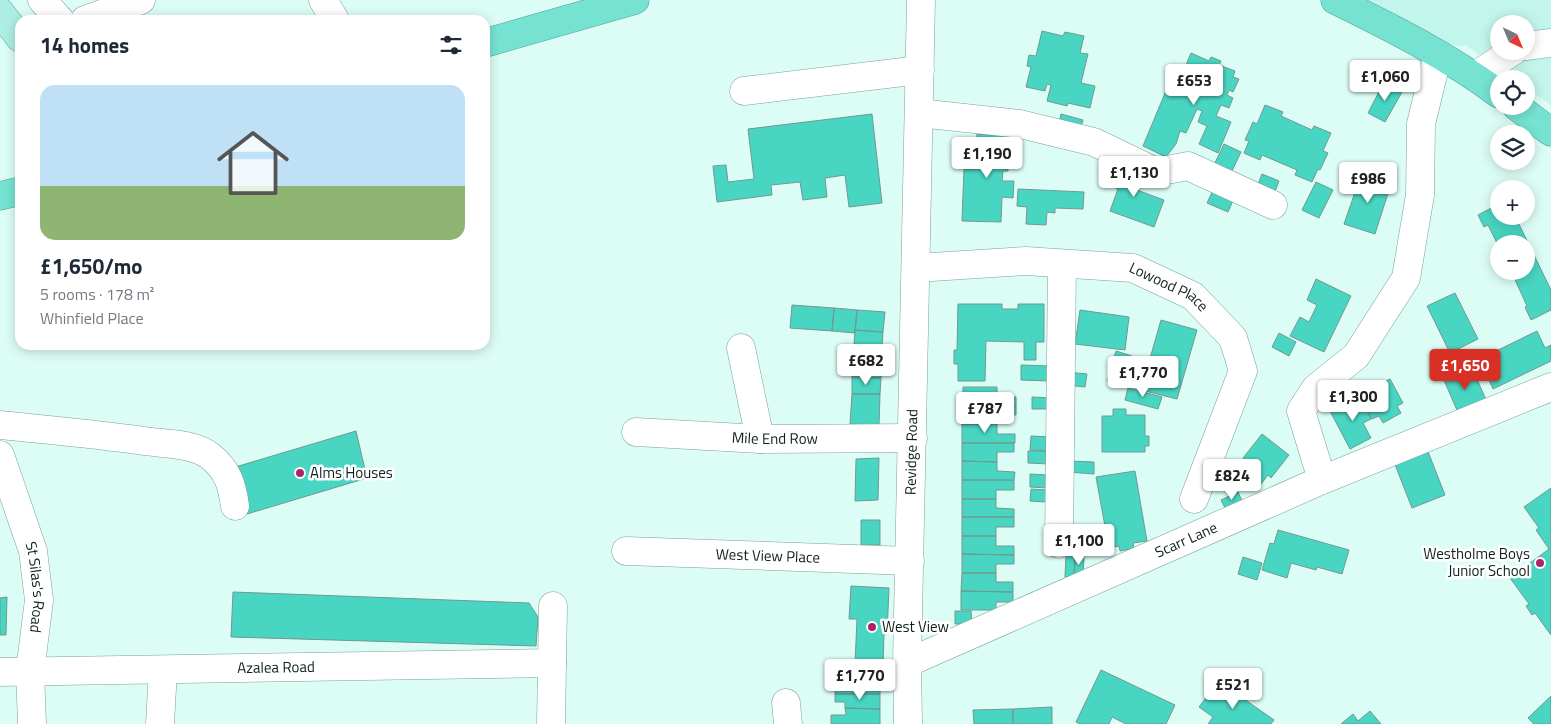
<!DOCTYPE html>
<meta charset="utf-8">
<style>
:root{--surface:#fff;--page:#f2f2f3;--text:#1f2937;--muted:#747a83;--line:#e0e1e3;--accent:#d93025}
body{margin:0;font-family:"Titillium Web",sans-serif;background:var(--page);color:var(--text);height:100vh;display:flex;flex-direction:column;font-size:19px;white-space:nowrap}
*{box-sizing:border-box;margin:0}
p{font-size:16px;color:var(--muted)}
.icon{flex:none;width:28px;height:28px;fill:none;stroke:currentColor;stroke-width:2;stroke-linecap:round;stroke-linejoin:round}
.map{position:relative;flex:1;overflow:hidden}
.sheet{position:absolute;left:15px;top:15px;width:475px;height:335px;display:flex;flex-direction:column;background:var(--surface);border-radius:15px;box-shadow:0 2px 12px #0003}
.sheet>*{flex:none}
.needle{width:32px;rotate:136deg}
.buttons{position:absolute;left:1490px;top:15px;display:grid;gap:10px}
.buttons a{display:grid;place-items:center;width:45px;height:45px;border-radius:50%;background:var(--surface);box-shadow:0 2px 12px #0003;font-size:25px}
.price{position:absolute;translate:-50% -42px;padding:0 11px;border-radius:5px;background:#fff;color:#222;font-size:16px;line-height:32px;filter:drop-shadow(0 1px 2px #0008)}
.price::after{content:'';position:absolute;left:50%;top:30px;width:15px;height:11px;margin-left:-8px;background:inherit;clip-path:polygon(0 0,100% 0,50% 100%)}
.price.active{background:var(--accent);color:#fff}
ul{padding:0;list-style:none}
li{display:grid;align-content:center;gap:10px;height:265px;padding:0 25px}
li+li{border-top:1px solid var(--line)}
li span{display:grid;place-items:center;height:155px;border-radius:15px;color:#555}
li>.icon{margin-inline-start:auto}
span .icon{width:90px;height:90px;fill:#fffc;stroke-width:1}
li b{font-size:21px}
h2{display:flex;justify-content:space-between;align-items:center;height:60px;padding:0 25px;font-size:21px}
.map>svg:first-child{display:block}
</style>
<div class="map">
<svg width="1551" height="724" viewBox="0 0 1551 724">
<rect width="100%" height="100%" fill="#dcfdf6"/>
<path fill="#c2f5eb" fill-rule="evenodd" d="M 1369,0 L 1551,0 L 1551,105 L 1526,88 L 1526,79 L 1513,79 L 1466,45 L 1458,46 L 1452,45 ZM 1499,24 L 1526,24 L 1526,51 L 1499,51 Z"/>
<path fill="#48d6c2" stroke="#729891" d="M 1042,31 L 1063,36 L 1065,32 L 1084,36 L 1080,53 L 1088,54 L 1081,83 L 1095,86 L 1090,108 L 1068,103 L 1067,106 L 1047,101 L 1051,85 L 1047,84 L 1045,91 L 1026,87 L 1031,67 L 1027,66 L 1029,55 L 1036,56 Z
M 1191,53 L 1209,61 L 1211,57 L 1221,61 L 1219,65 L 1235,71 L 1233,77 L 1239,79 L 1233,92 L 1229,90 L 1227,95 L 1233,98 L 1229,108 L 1221,105 L 1216,116 L 1231,122 L 1218,153 L 1199,144 L 1207,126 L 1198,122 L 1202,111 L 1197,109 L 1186,133 L 1180,131 L 1176,144 L 1166,157 L 1143,146 L 1168,86 L 1176,89 Z
M 1384,82 L 1402,92 L 1385,122 L 1368,113 Z
M 1265,105 L 1283,112 L 1281,116 L 1312,130 L 1314,126 L 1331,133 L 1323,151 L 1328,153 L 1320,170 L 1318,169 L 1312,182 L 1295,175 L 1297,170 L 1262,155 L 1260,160 L 1244,153 L 1249,141 L 1245,140 L 1253,122 L 1257,124 Z
M 872,114 L 882,203 L 849,207 L 845,175 L 825,178 L 827,197 L 803,200 L 800,182 L 771,185 L 772,195 L 717,202 L 713,166 L 726,165 L 728,182 L 754,179 L 748,129 Z
M 1061,114 L 1083,120 L 1079,133 L 1058,127 Z
M 991,129 L 1009,130 L 1008,171 L 1003,171 L 1002,181 L 1014,181 L 1013,198 L 1002,197 L 1001,222 L 962,221 L 964,169 L 976,169 L 976,160 L 971,160 L 971,152 L 976,152 L 977,134 L 991,135 Z
M 1224,144 L 1241,152 L 1230,175 L 1213,167 Z
M 1120,162 L 1141,170 L 1134,189 L 1164,200 L 1154,227 L 1110,211 L 1118,189 L 1111,186 Z
M 1262,174 L 1279,181 L 1274,194 L 1257,187 Z
M 1361,175 L 1391,184 L 1375,234 L 1344,224 Z
M 1316,182 L 1333,190 L 1319,218 L 1302,210 Z
M 1215,186 L 1235,196 L 1228,212 L 1207,203 Z
M 1018,189 L 1084,192 L 1083,209 L 1055,208 L 1055,213 L 1047,212 L 1046,225 L 1026,224 L 1027,207 L 1017,206 Z
M 1499,204 L 1499,216 L 1515,216 L 1551,290 L 1551,310 L 1531,320 L 1525,307 L 1527,306 L 1511,271 L 1526,271 L 1526,244 L 1499,244 L 1499,247 L 1488,225 L 1484,227 L 1478,215 Z
M 1316,279 L 1351,296 L 1324,352 L 1290,336 L 1300,317 L 1309,322 L 1317,305 L 1307,300 Z
M 1455,293 L 1478,339 L 1450,353 L 1427,306 Z
M 958,304 L 1002,304 L 1002,309 L 1018,309 L 1018,304 L 1044,304 L 1044,342 L 1036,342 L 1036,360 L 1024,360 L 1024,342 L 986,341 L 985,381 L 958,381 L 958,364 L 954,364 L 954,350 L 957,350 Z
M 792,305 L 834,308 L 832,331 L 790,328 Z
M 834,308 L 857,310 L 855,333 L 832,331 Z
M 857,310 L 885,312 L 883,332 L 855,330 Z
M 1080,310 L 1129,317 L 1125,350 L 1075,344 Z
M 1161,320 L 1197,330 L 1177,399 L 1141,390 Z
M 855,330 L 883,332 L 882,347 L 854,345 Z
M 1537,331 L 1545,348 L 1551,345 L 1551,361 L 1493,389 L 1486,373 L 1497,368 L 1490,354 Z
M 1279,333 L 1296,342 L 1289,356 L 1272,347 Z
M 854,345 L 882,347 L 882,362 L 853,361 Z
M 1116,351 L 1132,356 L 1122,386 L 1107,381 Z
M 853,361 L 882,362 L 881,378 L 852,377 Z
M 1021,365 L 1049,366 L 1049,381 L 1021,380 Z
M 1471,366 L 1488,404 L 1460,417 L 1443,378 Z
M 1067,372 L 1087,374 L 1085,387 L 1066,385 Z
M 852,377 L 881,378 L 880,394 L 852,394 Z
M 1390,379 L 1403,403 L 1397,406 L 1401,413 L 1383,423 L 1379,416 L 1372,419 L 1359,395 Z
M 963,387 L 997,387 L 997,396 L 1016,397 L 1016,406 L 963,405 Z
M 1128,388 L 1162,397 L 1158,409 L 1125,400 Z
M 852,394 L 880,394 L 879,425 L 850,424 Z
M 1360,396 L 1371,419 L 1363,423 L 1371,438 L 1350,449 L 1330,411 Z
M 1032,397 L 1051,398 L 1050,409 L 1032,409 Z
M 963,405 L 1016,406 L 1016,415 L 997,415 L 997,424 L 962,424 Z
M 1113,409 L 1126,409 L 1126,415 L 1145,415 L 1145,436 L 1149,436 L 1149,446 L 1145,446 L 1145,452 L 1102,452 L 1102,416 L 1113,416 Z
M 962,424 L 997,424 L 997,434 L 1015,434 L 1015,443 L 962,443 Z
M 356,431 L 367,478 L 247,514 L 232,468 Z
M 1262,434 L 1289,455 L 1271,478 L 1268,475 L 1261,484 L 1245,472 L 1251,464 L 1243,458 Z
M 1031,436 L 1050,437 L 1050,451 L 1030,450 Z
M 962,443 L 1014,443 L 1014,452 L 997,452 L 997,462 L 962,461 Z
M 1427,449 L 1445,495 L 1412,508 L 1394,462 Z
M 1028,451 L 1050,451 L 1049,464 L 1028,463 Z
M 879,458 L 878,500 L 855,501 L 856,459 Z
M 962,461 L 997,462 L 997,471 L 1015,472 L 1014,480 L 962,480 Z
M 1069,461 L 1094,462 L 1094,474 L 1068,472 Z
M 1135,471 L 1147,541 L 1133,543 L 1134,548 L 1120,551 L 1119,546 L 1109,548 L 1096,477 Z
M 1030,474 L 1047,475 L 1047,488 L 1030,487 Z
M 962,480 L 1014,480 L 1014,490 L 996,490 L 996,499 L 962,499 Z
M 1551,488 L 1551,635 L 1535,613 L 1532,615 L 1526,606 L 1529,604 L 1510,578 L 1549,549 L 1536,530 L 1539,528 L 1524,507 Z
M 1031,489 L 1047,490 L 1046,502 L 1030,501 Z
M 1238,492 L 1243,503 L 1226,510 L 1221,500 Z
M 962,499 L 996,499 L 996,508 L 1014,509 L 1014,517 L 962,517 Z
M 962,517 L 1014,517 L 1014,527 L 996,527 L 996,536 L 962,536 Z
M 861,520 L 880,520 L 880,545 L 861,545 Z
M 1278,530 L 1349,550 L 1342,574 L 1317,567 L 1316,570 L 1291,563 L 1287,578 L 1262,570 L 1270,543 L 1274,544 Z
M 962,536 L 996,536 L 996,546 L 1014,546 L 1014,555 L 962,554 Z
M 962,554 L 1014,555 L 1014,564 L 996,564 L 996,573 L 962,573 Z
M 1066,554 L 1075,554 L 1074,578 L 1065,577 Z
M 1075,554 L 1084,555 L 1083,578 L 1074,578 Z
M 1243,557 L 1262,563 L 1257,580 L 1238,574 Z
M 962,573 L 996,573 L 996,582 L 1013,582 L 1013,592 L 961,591 Z
M 851,586 L 889,588 L 887,634 L 884,634 L 883,665 L 855,664 L 857,619 L 849,619 Z
M 961,591 L 1013,592 L 1013,602 L 996,602 L 996,610 L 961,610 Z
M 233,592 L 529,603 L 538,617 L 536,646 L 231,637 Z
M 7,597 L 6,635 L 0,635 L 0,598 Z
M 955,611 L 971,611 L 972,624 L 955,624 Z
M 1101,670 L 1175,705 L 1166,724 L 1126,724 L 1112,717 L 1109,724 L 1092,724 L 1089,723 L 1088,724 L 1080,724 L 1076,722 Z
M 846,676 L 881,676 L 880,694 L 835,694 L 835,682 L 846,682 Z
M 1227,687 L 1274,720 L 1271,724 L 1208,724 L 1213,717 L 1199,707 L 1211,691 L 1219,697 Z
M 835,694 L 880,694 L 880,709 L 845,708 L 845,702 L 835,702 Z
M 1551,696 L 1551,724 L 1534,724 L 1528,718 Z
M 1052,707 L 1052,724 L 1013,724 L 1013,709 Z
M 845,708 L 880,709 L 880,724 L 831,724 L 831,715 L 846,715 Z
M 1013,709 L 1013,724 L 974,724 L 973,710 Z
M 1370,711 L 1381,724 L 1341,724 L 1353,714 L 1358,721 Z"/>
<g fill="none" stroke-linecap="round" stroke-linejoin="round">
<defs>
<g id="minor">
<path d="M 42,0 L 60,20"/>
<path d="M 323,0 L 335,20"/>
<path d="M 85,20 L 141,0"/>
<path d="M 1526,46 L 1551,43"/>
<path d="M 1475,76 L 1513,51"/>
<path d="M 744,91 L 920,70"/>
<path d="M 919,113 L 1020,124 L 1094,142 L 1156,172 L 1188,166 L 1273,205"/>
<path id="s1" d="M 916,268 L 1026,261 L 1133,268 L 1193,296 L 1233,338 L 1243,371 L 1194,499"/>
<path d="M 741,348 L 760,439"/>
<path d="M 0,425 C 48,430 96,434 144,441 C 165,444 193,443 210,456 C 228,470 232,485 235,506"/>
<path id="s2" d="M 636,432 L 760,439 L 913,438"/>
<path id="s3" d="M 0,455 L 33,551 L 39,600 L 30,672 L 32,724"/>
<path d="M 1322,480 L 1301,411 L 1316,388 L 1356,356 L 1406,278 L 1420,195 L 1421,124 L 1438,54"/>
<path d="M 1059,544 L 1062,264"/>
<path id="s4" d="M 626,551 L 910,561"/>
<path id="s5" d="M 907,663 L 1322,480 L 1551,387"/>
<path id="s6" d="M 0,672 L 552,663"/>
<path d="M 786,703 L 788,724"/>
<path d="M 160,724 L 163,670"/>
<path d="M 551,724 L 553,606"/>
<path id="s7" d="M 908,724 L 907,663 L 921,0"/>
</g>
<path id="major" d="M 0,12 L 20,38"/>
<path id="highway" d="M 1335,0 C 1392,28 1448,56 1499,94
M 485,43 L 635,0
M 1516,106 L 1551,132
M 0,196 L 20,191"/>
</defs>
<use href="#minor" stroke="#7aa19a" stroke-width="29"/>
<use href="#major" stroke="#529e93" stroke-width="29"/>
<use href="#highway" stroke="#529e93" stroke-width="29"/>
<use href="#minor" stroke="#fff" stroke-width="28"/>
<use href="#major" stroke="#adeee4" stroke-width="28"/>
<use href="#highway" stroke="#76e3d2" stroke-width="28"/>
</g>
<g fill="#a9246c" stroke="#fff" stroke-width="2">
<circle cx="300" cy="473" r="5"/>
<circle cx="1540" cy="563" r="5"/>
<circle cx="872" cy="627" r="5"/>
</g>
<g text-anchor="middle" stroke-width="5" stroke-linejoin="round" paint-order="stroke">
<g font-size="15" fill="#101f1d" stroke="#fff">
<text dy="5" stroke="none"><textPath href="#s1" startOffset="258">Lowood Place</textPath></text>
<text dy="5" stroke="none"><textPath href="#s2" startOffset="139">Mile End Row</textPath></text>
<text dy="5" stroke="none"><textPath href="#s7" startOffset="272">Revidge Road</textPath></text>
<text dy="5" stroke="none"><textPath href="#s5" startOffset="305">Scarr Lane</textPath></text>
<text dy="5" stroke="none"><textPath href="#s4" startOffset="142">West View Place</textPath></text>
<text dy="5" stroke="none"><textPath href="#s3" startOffset="138">St Silas's Road</textPath></text>
<text dy="5" stroke="none"><textPath href="#s6" startOffset="276">Azalea Road</textPath></text>
</g>
<g font-size="15" fill="#101f1d" stroke="#fff" text-anchor="start">
<text x="310" y="478">Alms Houses</text>
<text x="1530" y="559" text-anchor="end">Westholme Boys<tspan x="1530" dy="17">Junior School</tspan></text>
<text x="882" y="632">West View</text>
</g>
</g>
</svg>
<div class="buttons">
<a><svg class="needle" viewBox="-14 -14 28 28"><path d="M0-13l5 13h-10z" fill="#e53935"/><path d="M0 13l5-13h-10z" fill="#747a83"/></svg></a>
<a><svg class="icon" aria-label="locate" viewBox="0 0 24 24"><circle cx="12" cy="12" r="6"/><path d="M12 2v4M12 18v4M2 12h4M18 12h4"/></svg></a>
<a><svg class="icon" aria-label="layers" viewBox="0 0 24 24"><path d="M12 4l9 5-9 5-9-5zM3 14l9 5 9-5"/></svg></a>
<a>+</a>
<a>−</a>
</div>
<b class="price" style="left:1385px;top:102px">£1,060</b>
<b class="price" style="left:1194px;top:106px">£653</b>
<b class="price" style="left:987px;top:179px">£1,190</b>
<b class="price" style="left:1134px;top:198px">£1,130</b>
<b class="price" style="left:1368px;top:204px">£986</b>
<b class="price" style="left:866px;top:386px">£682</b>
<b class="price active" style="left:1465px;top:391px">£1,650</b>
<b class="price" style="left:1143px;top:398px">£1,770</b>
<b class="price" style="left:1353px;top:422px">£1,300</b>
<b class="price" style="left:985px;top:434px">£787</b>
<b class="price" style="left:1232px;top:501px">£824</b>
<b class="price" style="left:1079px;top:566px">£1,100</b>
<b class="price" style="left:860px;top:701px">£1,770</b>
<b class="price" style="left:1233px;top:710px">£521</b>
<section class="sheet">
<h2>14 homes<svg class="icon" aria-label="filters" viewBox="0 0 24 24"><path d="M4 7h16M4 17h16"/><circle cx="9" cy="7" r="2"/><circle cx="15" cy="17" r="2"/></svg></h2>
<ul>
<li><span style="background:linear-gradient(#bfe0f5 65%,#8fb573 0)"><svg class="icon" aria-label="home" viewBox="0 0 24 24"><path d="M3 11l9-7 9 7M6 9v11h12V9"/></svg></span><div><b>£1,650/mo</b><p>5 rooms · 178 m²</p><p>Whinfield Place</p></div></li>
</ul>
</section>
</div>
